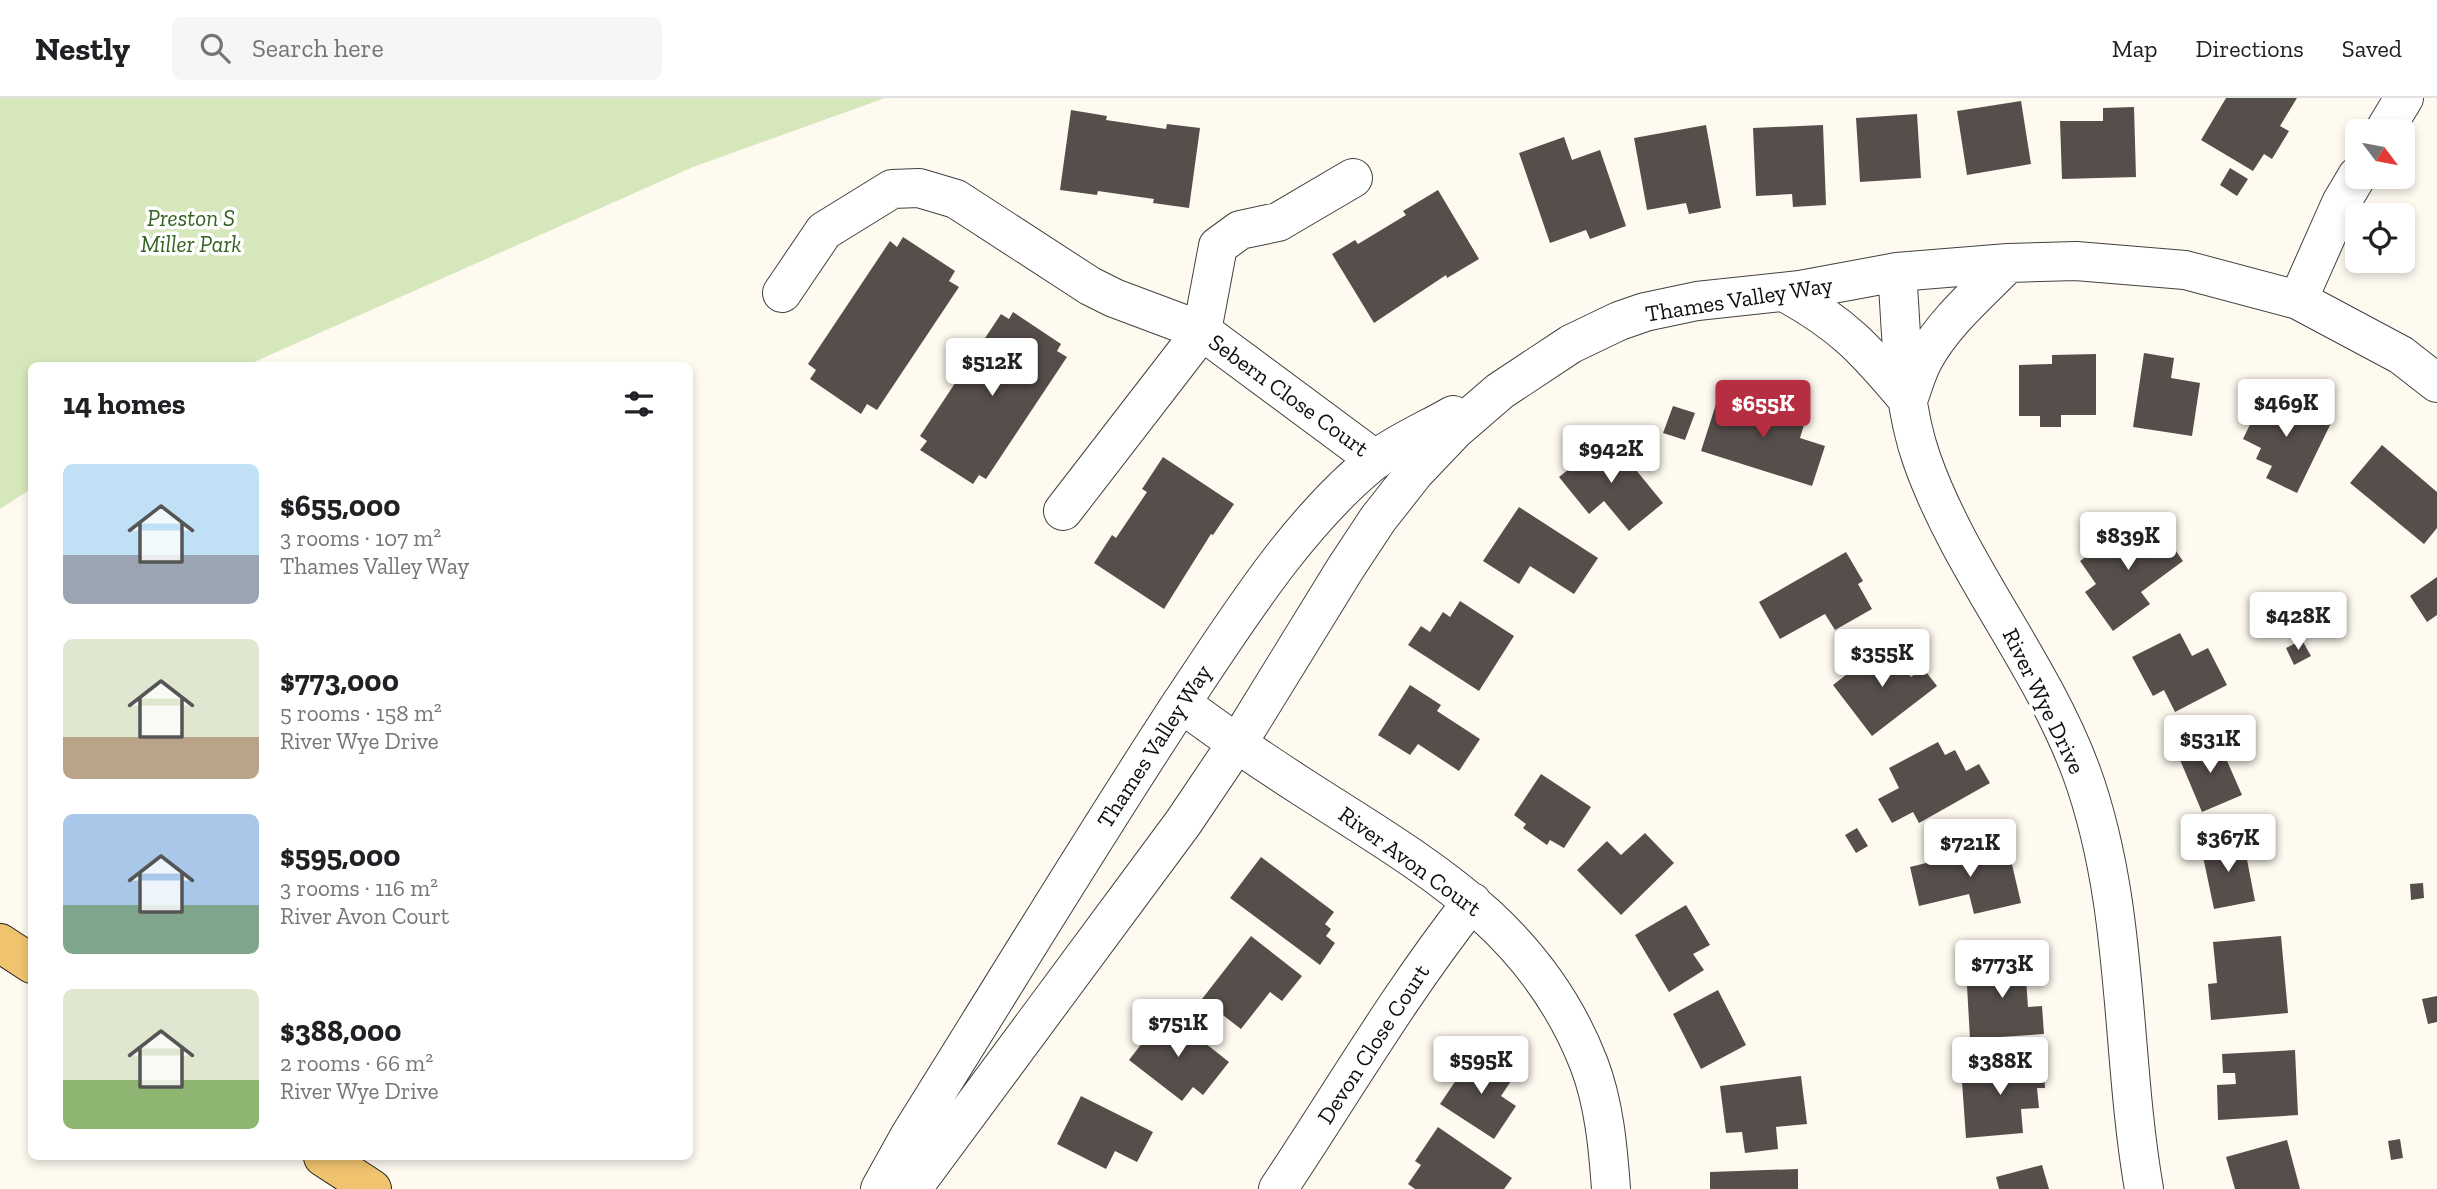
<!DOCTYPE html>
<meta charset="utf-8">
<style>
:root{--surface:#fff;--page:#f6f6f6;--text:#202124;--muted:#757577;--line:#e0e0e0;--accent:#b62e41}
body{margin:0;font-family:"Zilla Slab",serif;background:var(--page);color:var(--text);height:100vh;display:flex;flex-direction:column;font-size:26px;white-space:nowrap}
*{box-sizing:border-box;margin:0}
p{font-size:23px;color:var(--muted)}
.icon{flex:none;width:38px;height:38px;fill:none;stroke:currentColor;stroke-width:2;stroke-linecap:round;stroke-linejoin:round}
.map{position:relative;flex:1;overflow:hidden}
.side{position:absolute;left:28px;top:264px;width:665px;height:798px;display:flex;flex-direction:column;background:var(--surface);border-radius:10px;box-shadow:0 4px 10px #0003}
.side>*{flex:none}
.needle{width:46px;rotate:122deg}
.tools{position:absolute;left:2345px;top:21px;display:grid;gap:14px}
.tools a{display:grid;place-items:center;width:70px;height:70px;border-radius:10px;background:var(--surface);box-shadow:0 4px 10px #0003;font-size:35px}
.price{position:absolute;translate:-50% -60px;padding:0 16px;border-radius:7px;background:#fff;color:#222;font-size:23px;line-height:46px;filter:drop-shadow(0 2px 4px #0008)}
.price::after{content:'';position:absolute;left:50%;top:42px;width:21px;height:16px;margin-left:-10px;background:inherit;clip-path:polygon(0 0,100% 0,50% 100%)}
.price.current{background:var(--accent);color:#fff}
ul{padding:0;list-style:none}
li{display:flex;align-items:center;gap:21px;height:175px;padding:0 35px}
li span{display:grid;place-items:center;flex:none;width:196px;height:140px;border-radius:10px;color:#555}
li>.icon{margin-inline-start:auto}
span .icon{width:84px;height:84px;fill:#fffc;stroke-width:1}
li b{font-size:30px}
h2{display:flex;justify-content:space-between;align-items:center;height:84px;padding:0 35px;font-size:30px}
header{display:flex;align-items:center;gap:42px;box-sizing:border-box;height:98px;padding:0 35px;background:var(--surface);border-bottom:2px solid var(--line)}
header strong{font-size:33px}
nav{display:flex;gap:38px;margin-inline-start:auto;font-size:24px}
.search{width:490px;height:63px;background:var(--page);display:flex;align-items:center;gap:18px;box-sizing:border-box;padding:0 24px;border-radius:10px;color:var(--muted);font-size:26px}
.map>svg:first-child{display:block}
</style>
<header>
<strong>Nestly</strong>
<div class="search"><svg class="icon" aria-label="search" viewBox="0 0 24 24"><circle cx="10" cy="10" r="6"/><path d="M15 15l6 6"/></svg>Search here</div>
<nav><a>Map</a><a>Directions</a><a>Saved</a></nav>
</header>
<div class="map">
<svg width="2437" height="1091" viewBox="0 0 2437 1091">
<rect width="100%" height="100%" fill="#fefaf0"/>
<path fill="#d6e7bb" d="M 0,0 L 885,0 L 693,69 L 245,268 L 32,268 L 31,391 L 0,411 Z"/>
<path fill="#564e4b" d="M 2226,0 L 2297,0 L 2280,28 L 2289,33 L 2272,61 L 2264,56 L 2253,73 L 2201,42 Z
M 2021,3 L 2031,66 L 1967,77 L 1957,13 Z
M 2134,9 L 2136,79 L 2062,81 L 2060,23 L 2103,23 L 2103,10 Z
M 1071,12 L 1107,18 L 1106,22 L 1166,31 L 1167,26 L 1200,30 L 1189,110 L 1153,105 L 1154,101 L 1098,93 L 1097,97 L 1060,92 Z
M 1917,16 L 1921,80 L 1860,84 L 1856,20 Z
M 1706,27 L 1721,110 L 1689,116 L 1686,105 L 1647,112 L 1634,40 Z
M 1823,27 L 1826,107 L 1793,109 L 1792,96 L 1756,98 L 1753,30 Z
M 1564,39 L 1572,62 L 1600,52 L 1626,128 L 1590,141 L 1586,132 L 1550,145 L 1519,55 Z
M 2230,70 L 2248,81 L 2237,98 L 2220,87 Z
M 1438,92 L 1479,161 L 1447,180 L 1446,177 L 1374,225 L 1332,156 L 1355,142 L 1358,146 L 1406,117 L 1403,113 Z
M 903,139 L 955,173 L 949,183 L 959,189 L 877,312 L 867,306 L 861,316 L 810,281 L 816,272 L 808,266 L 890,143 L 897,149 Z
M 1013,214 L 1061,246 L 1057,253 L 1067,259 L 986,381 L 979,377 L 973,386 L 920,352 L 927,343 L 920,338 L 1001,216 L 1009,221 Z
M 2144,255 L 2174,260 L 2171,280 L 2200,285 L 2192,338 L 2133,329 Z
M 2096,256 L 2096,317 L 2061,317 L 2061,329 L 2040,329 L 2040,318 L 2019,318 L 2019,267 L 2052,266 L 2052,257 Z
M 2267,291 L 2332,323 L 2297,395 L 2266,380 L 2272,368 L 2256,361 L 2261,350 L 2243,341 Z
M 1750,297 L 1792,310 L 1788,322 L 1804,327 L 1800,340 L 1825,348 L 1812,388 L 1701,353 L 1718,300 L 1746,309 Z
M 1673,308 L 1695,315 L 1685,342 L 1663,335 Z
M 1609,339 L 1663,405 L 1629,433 L 1604,403 L 1589,416 L 1559,379 Z
M 2382,347 L 2437,394 L 2437,430 L 2424,446 L 2350,385 Z
M 1163,359 L 1234,406 L 1213,437 L 1211,436 L 1164,511 L 1094,465 L 1112,437 L 1116,440 L 1147,394 L 1142,391 Z
M 1519,409 L 1598,460 L 1574,496 L 1530,468 L 1519,486 L 1483,463 Z
M 2154,422 L 2183,463 L 2141,494 L 2150,506 L 2113,533 L 2085,494 L 2096,486 L 2080,463 L 2123,433 L 2128,440 Z
M 1846,454 L 1863,483 L 1858,486 L 1872,511 L 1835,532 L 1825,516 L 1780,541 L 1759,504 Z
M 2437,479 L 2437,517 L 2427,524 L 2410,498 Z
M 1460,503 L 1514,538 L 1479,593 L 1408,547 L 1421,528 L 1430,534 L 1443,514 L 1450,519 Z
M 2322,504 L 2335,518 L 2319,533 L 2307,518 Z
M 2180,535 L 2192,558 L 2208,550 L 2227,587 L 2175,614 L 2164,592 L 2153,598 L 2132,559 Z
M 2302,542 L 2311,558 L 2294,567 L 2286,550 Z
M 1886,546 L 1911,579 L 1923,570 L 1937,588 L 1872,638 L 1833,587 Z
M 1410,587 L 1441,607 L 1437,613 L 1480,641 L 1459,673 L 1418,646 L 1410,657 L 1378,637 Z
M 2217,640 L 2242,697 L 2202,714 L 2178,657 Z
M 1938,644 L 1945,657 L 1955,652 L 1966,673 L 1979,666 L 1990,685 L 1919,725 L 1913,714 L 1892,725 L 1878,701 L 1899,690 L 1889,670 Z
M 1541,676 L 1591,709 L 1564,750 L 1550,742 L 1547,747 L 1523,730 L 1526,726 L 1514,717 Z
M 1857,730 L 1868,748 L 1856,755 L 1845,737 Z
M 1645,735 L 1674,765 L 1621,817 L 1577,772 L 1607,743 L 1621,757 Z
M 2243,741 L 2255,803 L 2214,811 L 2201,749 Z
M 2007,745 L 2021,805 L 1974,816 L 1969,796 L 1919,808 L 1910,769 Z
M 1261,759 L 1334,814 L 1325,826 L 1331,831 L 1326,838 L 1335,845 L 1320,867 L 1230,800 Z
M 2423,785 L 2424,800 L 2411,802 L 2410,786 Z
M 1686,807 L 1710,847 L 1693,856 L 1704,872 L 1669,894 L 1635,837 Z
M 1251,838 L 1302,878 L 1282,903 L 1270,894 L 1241,931 L 1202,901 Z
M 2281,838 L 2288,915 L 2211,922 L 2208,886 L 2217,885 L 2213,844 Z
M 2024,854 L 2028,909 L 2042,908 L 2044,936 L 1970,941 L 1966,870 L 1993,868 L 1992,857 Z
M 1718,892 L 1746,947 L 1701,971 L 1673,916 Z
M 2437,898 L 2437,924 L 2428,926 L 2422,901 Z
M 1166,914 L 1229,964 L 1203,997 L 1193,989 L 1182,1003 L 1129,962 Z
M 2295,952 L 2298,1017 L 2218,1022 L 2217,987 L 2236,986 L 2235,975 L 2223,975 L 2222,956 Z
M 1475,954 L 1513,980 L 1501,998 L 1516,1008 L 1494,1041 L 1440,1006 Z
M 2043,963 L 2045,990 L 2037,990 L 2039,1010 L 2021,1011 L 2023,1035 L 1966,1040 L 1961,970 Z
M 1801,978 L 1807,1026 L 1776,1029 L 1778,1051 L 1745,1055 L 1742,1034 L 1726,1035 L 1720,988 Z
M 1081,998 L 1153,1034 L 1137,1064 L 1115,1053 L 1106,1071 L 1057,1046 Z
M 1438,1029 L 1512,1080 L 1504,1091 L 1415,1091 L 1408,1086 L 1421,1067 L 1415,1063 Z
M 2400,1041 L 2403,1060 L 2391,1062 L 2388,1043 Z
M 2287,1042 L 2300,1091 L 2235,1091 L 2226,1059 Z
M 2042,1067 L 2049,1091 L 1999,1091 L 1996,1079 Z
M 1798,1071 L 1798,1091 L 1710,1091 L 1710,1074 Z"/>
<g fill="none" stroke-linecap="round" stroke-linejoin="round">
<defs>
<path id="minor" d="M 2384,33 L 2404,0
M 1897,174 C 1902,236 1901,303 1922,362 C 1961,472 2040,563 2081,673 C 2130,807 2120,952 2144,1091
M 1784,194 C 1843,226 1866,252 1908,302
M 782,195 L 824,133 L 892,91 L 919,90 L 956,101 L 1090,188 L 1114,200 L 1202,233 L 1376,362
M 2298,202 L 2341,105 L 2357,78
M 1910,297 C 1914,285 1918,272 1924,261 C 1944,224 1979,195 2008,165
M 1063,413 L 1202,233 L 1218,148 L 1240,132 L 1278,124 L 1353,80
M 1181,605 C 1221,635 1262,663 1304,690 C 1422,766 1535,826 1589,966 C 1604,1005 1608,1049 1611,1091
M 880,1091 L 910,1037 C 999,895 1086,751 1178,610 C 1234,526 1299,421 1379,359 C 1399,344 1431,330 1453,317
M 912,1091 L 1183,725 L 1249,627 L 1345,471 L 1378,421 L 1415,374 L 1456,331 L 1500,293 L 1571,246 L 1619,223 L 1645,214 L 1697,203 L 1800,192 L 1897,174 L 2008,165 L 2076,163 L 2185,172 L 2298,202 L 2401,257 L 2437,285
M 1278,1091 C 1342,995 1400,895 1472,804"/>
<path id="major" d="M 0,845 L 32,866
M 323,1059 L 372,1091"/>
</defs>
<use href="#minor" stroke="#414141" stroke-width="40"/>
<use href="#major" stroke="#1f1f1f" stroke-width="40"/>
<use href="#minor" stroke="#fff" stroke-width="38"/>
<use href="#major" stroke="#f0c46e" stroke-width="38"/>
</g>
<g text-anchor="middle" stroke-width="7" stroke-linejoin="round" paint-order="stroke">
<g font-size="23" font-style="italic" fill="#356222" stroke="#fff">
<text x="191" y="128">Preston S<tspan x="191" dy="26">Miller Park</tspan></text>
</g>
<g font-size="23" fill="#0e0e0e" stroke="#fff">
<text transform="translate(1739 201) rotate(-9)" y="8">Thames Valley Way</text>
<text transform="translate(1289 297) rotate(36)" y="8">Sebern Close Court</text>
<text transform="translate(2044 603) rotate(64)" y="8">River Wye Drive</text>
<text transform="translate(1154 648) rotate(-57)" y="8">Thames Valley Way</text>
<text transform="translate(1410 763) rotate(36)" y="8">River Avon Court</text>
<text transform="translate(1373 946) rotate(-57)" y="8">Devon Close Court</text>
</g>
</g>
</svg>
<div class="tools">
<a><svg class="needle" viewBox="-14 -14 28 28"><path d="M0-13l5 13h-10z" fill="#e53935"/><path d="M0 13l5-13h-10z" fill="#757577"/></svg></a>
<a><svg class="icon" aria-label="locate" viewBox="0 0 24 24"><circle cx="12" cy="12" r="6"/><path d="M12 2v4M12 18v4M2 12h4M18 12h4"/></svg></a>
</div>
<b class="price" style="left:992px;top:300px">$512K</b>
<b class="price" style="left:2286px;top:341px">$469K</b>
<b class="price current" style="left:1763px;top:342px">$655K</b>
<b class="price" style="left:1611px;top:387px">$942K</b>
<b class="price" style="left:2128px;top:474px">$839K</b>
<b class="price" style="left:2298px;top:554px">$428K</b>
<b class="price" style="left:1882px;top:591px">$355K</b>
<b class="price" style="left:2210px;top:677px">$531K</b>
<b class="price" style="left:2228px;top:776px">$367K</b>
<b class="price" style="left:1970px;top:781px">$721K</b>
<b class="price" style="left:2002px;top:902px">$773K</b>
<b class="price" style="left:1178px;top:961px">$751K</b>
<b class="price" style="left:1481px;top:998px">$595K</b>
<b class="price" style="left:2000px;top:999px">$388K</b>
<section class="side">
<h2>14 homes<svg class="icon" aria-label="filters" viewBox="0 0 24 24"><path d="M4 7h16M4 17h16"/><circle cx="9" cy="7" r="2"/><circle cx="15" cy="17" r="2"/></svg></h2>
<ul>
<li><span style="background:linear-gradient(#bfe0f5 65%,#9aa5b1 0)"><svg class="icon" aria-label="home" viewBox="0 0 24 24"><path d="M3 11l9-7 9 7M6 9v11h12V9"/></svg></span><div><b>$655,000</b><p>3 rooms · 107 m²</p><p>Thames Valley Way</p></div></li>
<li><span style="background:linear-gradient(#dfe7d0 70%,#b9a48a 0)"><svg class="icon" aria-label="home" viewBox="0 0 24 24"><path d="M3 11l9-7 9 7M6 9v11h12V9"/></svg></span><div><b>$773,000</b><p>5 rooms · 158 m²</p><p>River Wye Drive</p></div></li>
<li><span style="background:linear-gradient(#a9c7e8 65%,#7fa58c 0)"><svg class="icon" aria-label="home" viewBox="0 0 24 24"><path d="M3 11l9-7 9 7M6 9v11h12V9"/></svg></span><div><b>$595,000</b><p>3 rooms · 116 m²</p><p>River Avon Court</p></div></li>
<li><span style="background:linear-gradient(#dfe7d0 65%,#8fb573 0)"><svg class="icon" aria-label="home" viewBox="0 0 24 24"><path d="M3 11l9-7 9 7M6 9v11h12V9"/></svg></span><div><b>$388,000</b><p>2 rooms · 66 m²</p><p>River Wye Drive</p></div></li>
</ul>
</section>
</div>
